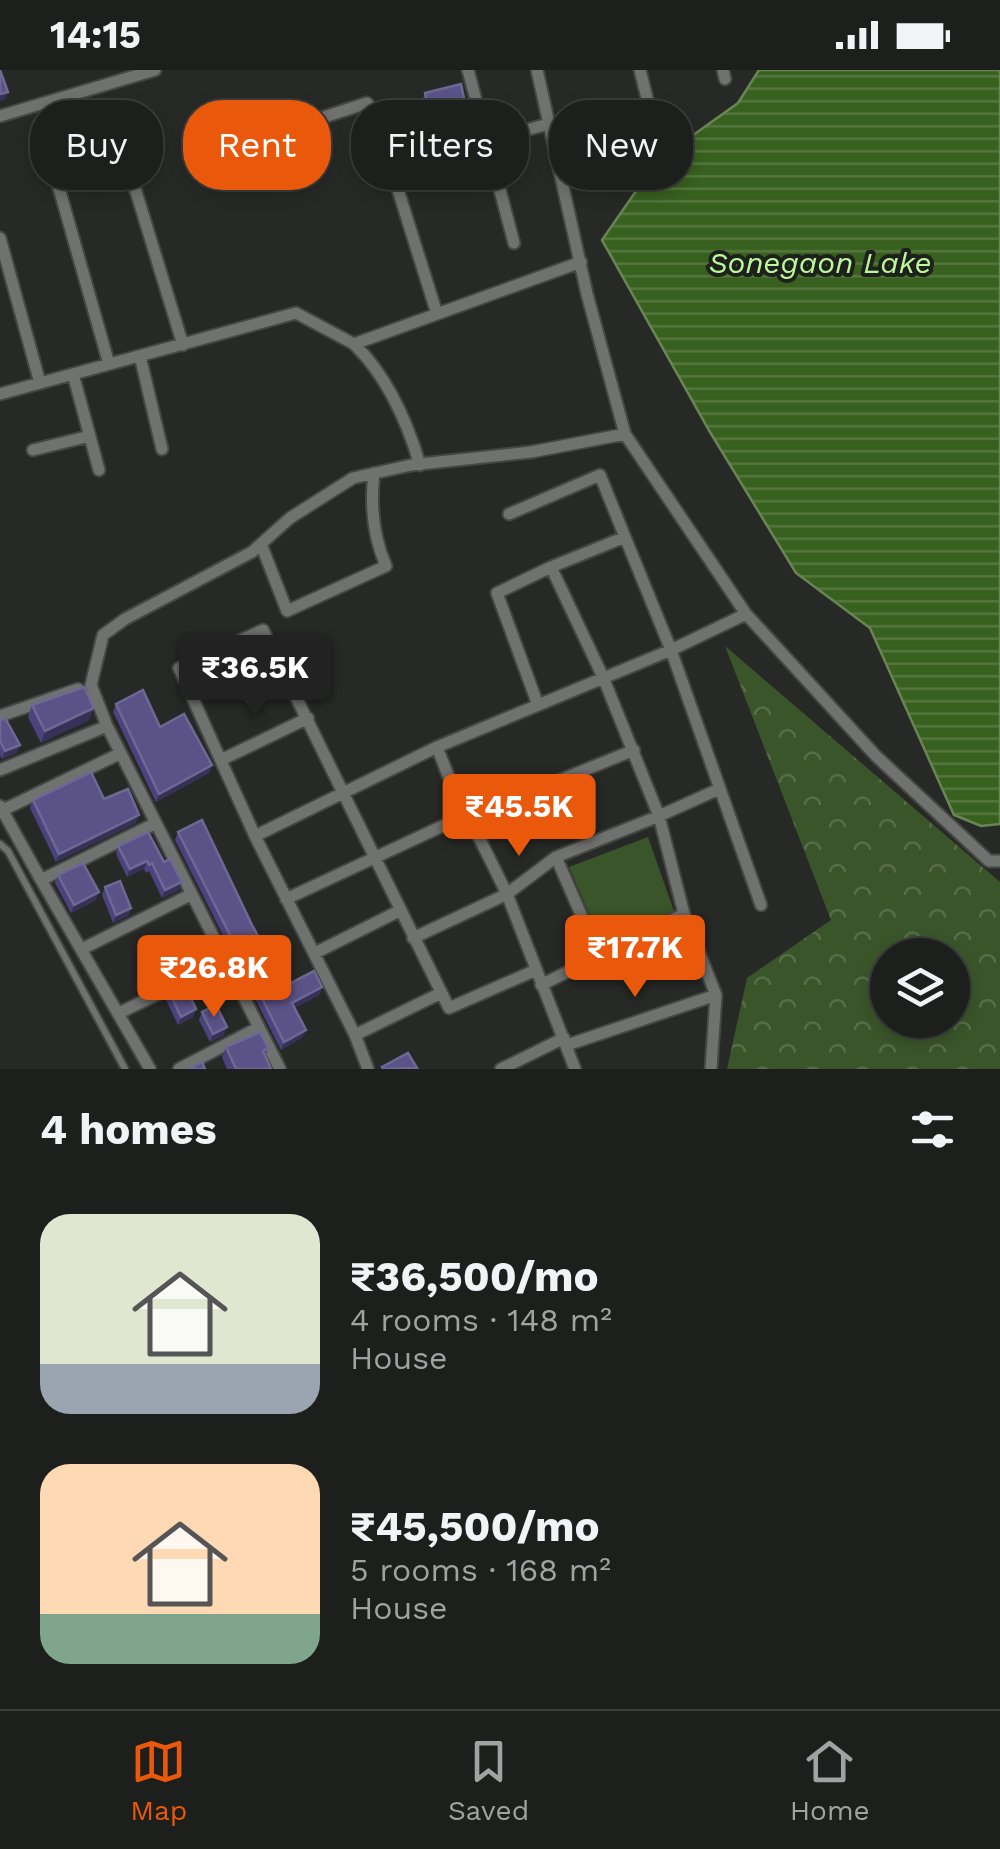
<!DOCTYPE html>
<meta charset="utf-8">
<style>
:root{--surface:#1d1f1c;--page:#252725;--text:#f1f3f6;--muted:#a0a2a3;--line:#3b3d3b;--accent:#ea580c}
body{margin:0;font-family:"Work Sans",sans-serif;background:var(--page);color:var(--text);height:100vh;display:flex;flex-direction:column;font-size:38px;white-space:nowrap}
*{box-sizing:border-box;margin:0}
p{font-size:32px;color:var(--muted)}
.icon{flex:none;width:55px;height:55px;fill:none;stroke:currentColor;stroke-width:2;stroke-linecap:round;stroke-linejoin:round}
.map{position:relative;height:999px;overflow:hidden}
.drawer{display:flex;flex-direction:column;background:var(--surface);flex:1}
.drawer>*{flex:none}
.guide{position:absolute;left:30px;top:30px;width:940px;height:90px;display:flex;gap:20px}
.controls{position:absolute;left:870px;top:868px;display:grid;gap:20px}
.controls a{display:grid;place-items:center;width:100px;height:100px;border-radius:50%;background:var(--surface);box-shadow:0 5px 15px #0003,0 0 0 2px var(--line);font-size:50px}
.price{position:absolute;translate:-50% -85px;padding:0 22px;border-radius:10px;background:var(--accent);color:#fff;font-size:32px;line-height:65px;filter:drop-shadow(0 2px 5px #0008)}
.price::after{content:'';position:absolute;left:50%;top:60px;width:30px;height:22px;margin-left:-15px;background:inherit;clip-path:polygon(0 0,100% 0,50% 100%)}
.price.on{background:#222;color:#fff}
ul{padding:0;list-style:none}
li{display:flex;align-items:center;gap:30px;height:250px;padding:0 40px}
li span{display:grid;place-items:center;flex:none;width:280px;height:200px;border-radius:30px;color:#555}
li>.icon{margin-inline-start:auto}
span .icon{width:120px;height:120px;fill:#fffc;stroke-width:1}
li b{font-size:42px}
h2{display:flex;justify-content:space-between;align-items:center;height:120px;padding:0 40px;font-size:42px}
.tag{padding:0 35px;border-radius:40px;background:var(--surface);box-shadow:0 5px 15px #0003,0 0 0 2px var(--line);font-size:35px;line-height:90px}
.tag.on{background:var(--accent);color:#fff}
.status{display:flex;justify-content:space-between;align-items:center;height:70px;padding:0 50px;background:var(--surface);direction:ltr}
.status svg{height:28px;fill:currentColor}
.tab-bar{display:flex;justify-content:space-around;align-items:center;height:140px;border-top:2px solid var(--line);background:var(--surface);font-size:28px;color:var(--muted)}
.tab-bar a{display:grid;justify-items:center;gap:5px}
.tab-bar .on{color:var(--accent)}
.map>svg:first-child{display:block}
</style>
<div class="status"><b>14:15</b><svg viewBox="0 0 49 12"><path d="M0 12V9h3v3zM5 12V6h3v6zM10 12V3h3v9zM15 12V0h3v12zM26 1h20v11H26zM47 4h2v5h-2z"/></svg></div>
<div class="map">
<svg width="1000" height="999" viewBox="0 0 1000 999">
<defs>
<pattern id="forest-crowns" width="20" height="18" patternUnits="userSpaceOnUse" patternTransform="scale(2.5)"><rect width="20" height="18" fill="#3a552a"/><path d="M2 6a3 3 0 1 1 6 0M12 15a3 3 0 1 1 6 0" fill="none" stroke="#566d48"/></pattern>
<pattern id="water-rules" width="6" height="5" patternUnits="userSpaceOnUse" patternTransform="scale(2.5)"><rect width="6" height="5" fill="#38601e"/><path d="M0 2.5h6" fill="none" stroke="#54763e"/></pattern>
</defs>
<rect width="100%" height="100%" fill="#272926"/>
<path fill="#3a552a" d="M 648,767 L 675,844 L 604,878 L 569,797 Z"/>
<path fill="url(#forest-crowns)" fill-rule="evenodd" d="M 725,576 L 1000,812 L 1000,999 L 727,999 L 747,908 L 831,850 ZM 888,885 L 952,885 L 952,950 L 888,950 Z"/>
<path fill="url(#water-rules)" stroke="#698556" stroke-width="2.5" d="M 759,0 L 1000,0 L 1000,754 L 981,756 L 954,745 L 870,558 L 796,503 L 710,362 L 602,170 L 652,98 L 664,86 L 738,33 Z"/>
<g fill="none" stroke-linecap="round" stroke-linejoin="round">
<defs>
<path id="lane" d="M 0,774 L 8,781 L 125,999"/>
<path id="street" d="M 468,0 L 514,173
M 537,0 L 587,224 L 625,364 L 746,544
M 640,0 L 654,56
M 723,0 L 725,9
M 0,46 L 155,0
M 318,49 L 367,33 L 373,40 L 437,244
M 119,66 L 183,275
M 487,70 L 549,54
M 51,90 L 109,294
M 0,168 L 40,313
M 354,274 C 387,306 407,351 420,395
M 140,286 L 162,379
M 73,304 L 99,400
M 0,324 L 296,243 L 354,274 L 581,192
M 33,380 L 90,366
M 509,444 L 600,405 L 625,467
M 261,474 L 287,541 L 386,496 C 373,466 370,436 374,403
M 538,635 L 497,523 L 551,497
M 0,646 L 78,619
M 437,677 L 464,746 L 469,747 L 507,824 L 575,999
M 221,690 L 308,648
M 0,700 L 107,656
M 719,719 L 659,746 L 603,607 L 551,497 L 625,467 L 671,580 L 761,835
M 0,736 L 41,810
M 3,740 L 119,684
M 469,747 L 634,680
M 255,766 L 437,677 L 671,580 L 746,544 L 876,686 L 989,791 L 1000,791
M 286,829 L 464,746
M 413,868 L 507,824 L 556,787
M 82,879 L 192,824
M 315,883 L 401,840
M 600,888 L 556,787 L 659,746 L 684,844 L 716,925 L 711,999
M 541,915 L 684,844
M 119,943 L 224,892
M 355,965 L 441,923
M 567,975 L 716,925
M 150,999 L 41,810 L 156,753
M 179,999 L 258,958
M 280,999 L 107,656 L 91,615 L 103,565 L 125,549 L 252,482 L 290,448 L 353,408 L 411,395 L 531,382 L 625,364
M 368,999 L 355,965 L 255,766 L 179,598 L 263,560 L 449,938 L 536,900
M 501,999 L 564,968"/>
</defs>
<use href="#lane" stroke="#454744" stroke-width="10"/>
<use href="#street" stroke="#454744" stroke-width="15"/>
<use href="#lane" stroke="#70726f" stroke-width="6"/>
<use href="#street" stroke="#70726f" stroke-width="11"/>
</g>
<path fill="#4c437e" d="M 425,23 L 462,41 L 426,49 L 422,31 Z
M 116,634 L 160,657 L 212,695 L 209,703 L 156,732 L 113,642 Z
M 32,635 L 89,650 L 41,673 L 28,647 Z
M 0,651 L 17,683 L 2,689 L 0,685 Z
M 104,729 L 136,753 L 56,792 L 30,738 L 33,730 Z
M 148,762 L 179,820 L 162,828 L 149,801 L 146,803 L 144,799 L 127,807 L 116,784 L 118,776 Z
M 178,762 L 252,855 L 285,916 L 322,917 L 319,925 L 294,938 L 303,967 L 281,980 L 175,770 Z
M 58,805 L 96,830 L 71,843 L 55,813 Z
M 105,817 L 131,838 L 128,846 L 113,853 L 102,825 Z
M 169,922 L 196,939 L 193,947 L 178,955 L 166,930 Z
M 202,942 L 224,965 L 210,972 L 199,950 Z
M 226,977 L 268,978 L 265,986 L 271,999 L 227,999 L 222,987 Z"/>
<path fill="#373157" d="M 8,22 L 5,30 L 0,31 L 0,24 Z
M 465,33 L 462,41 L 426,49 L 429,41 Z
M 94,638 L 89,650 L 41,673 L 45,661 Z
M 20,675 L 17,683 L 2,689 L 5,681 Z
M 212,695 L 209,703 L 156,732 L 159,724 Z
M 139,745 L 136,753 L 56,792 L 59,784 Z
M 147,791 L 144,799 L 127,807 L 130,799 Z
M 182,812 L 179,820 L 162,828 L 165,820 Z
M 99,822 L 96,830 L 71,843 L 74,835 Z
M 131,838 L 128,846 L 113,853 L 116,845 Z
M 322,917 L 319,925 L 289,941 L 292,933 Z
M 196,939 L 193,947 L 178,955 L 181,947 Z
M 227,957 L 224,965 L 210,972 L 213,964 Z
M 306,960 L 303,967 L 281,980 L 284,972 Z"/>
<path fill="#5b5388" stroke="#6f6894" stroke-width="2.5" d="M 0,0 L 8,22 L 0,24 Z
M 461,14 L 465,33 L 429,41 L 425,23 Z
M 84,617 L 94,638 L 45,661 L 32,635 Z
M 143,620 L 160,657 L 184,644 L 212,695 L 159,724 L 116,634 Z
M 5,648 L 20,675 L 5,681 L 0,671 L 0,651 Z
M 91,702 L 104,729 L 128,719 L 139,745 L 59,784 L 33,730 Z
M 202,750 L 252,855 L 285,916 L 314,901 L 322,917 L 292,933 L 306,960 L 284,972 L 178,762 Z
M 148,762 L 164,792 L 170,789 L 182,812 L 165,820 L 152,793 L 149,795 L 147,791 L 130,799 L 118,776 Z
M 83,793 L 99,822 L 74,835 L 58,805 Z
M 120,811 L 131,838 L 116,845 L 105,817 Z
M 185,915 L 196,939 L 181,947 L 169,922 Z
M 216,935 L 227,957 L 213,964 L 202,942 Z
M 260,962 L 268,978 L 263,981 L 271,999 L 236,999 L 226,977 Z
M 408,983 L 417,998 L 383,999 L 382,997 Z
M 202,992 L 205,999 L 189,999 Z"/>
<g text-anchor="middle" stroke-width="8" stroke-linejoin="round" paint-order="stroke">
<g font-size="30" font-style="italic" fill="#bcf89b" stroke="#1e201c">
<text x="820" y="203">Sonegaon Lake</text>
</g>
</g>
</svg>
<div class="controls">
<a><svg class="icon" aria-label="layers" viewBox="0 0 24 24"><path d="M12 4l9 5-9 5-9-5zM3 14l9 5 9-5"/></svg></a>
</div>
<b class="price on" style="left:255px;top:650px">₹36.5K</b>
<b class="price" style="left:519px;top:789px">₹45.5K</b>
<b class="price" style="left:635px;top:930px">₹17.7K</b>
<b class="price" style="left:214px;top:950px">₹26.8K</b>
<div class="guide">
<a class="tag">Buy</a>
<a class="tag on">Rent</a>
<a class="tag">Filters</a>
<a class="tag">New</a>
</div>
</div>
<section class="drawer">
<h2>4 homes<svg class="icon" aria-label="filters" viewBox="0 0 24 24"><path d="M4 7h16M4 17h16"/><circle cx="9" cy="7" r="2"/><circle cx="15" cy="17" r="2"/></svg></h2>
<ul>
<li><span style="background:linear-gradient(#dfe7d0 75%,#9aa5b1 0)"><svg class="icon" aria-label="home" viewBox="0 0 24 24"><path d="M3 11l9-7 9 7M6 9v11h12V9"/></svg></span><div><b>₹36,500/mo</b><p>4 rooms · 148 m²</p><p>House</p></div></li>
<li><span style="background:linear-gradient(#ffd9b3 75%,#7fa58c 0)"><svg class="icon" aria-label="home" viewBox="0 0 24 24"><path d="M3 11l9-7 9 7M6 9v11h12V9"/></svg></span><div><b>₹45,500/mo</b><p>5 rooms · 168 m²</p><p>House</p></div></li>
</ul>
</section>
<nav class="tab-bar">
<a class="on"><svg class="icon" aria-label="map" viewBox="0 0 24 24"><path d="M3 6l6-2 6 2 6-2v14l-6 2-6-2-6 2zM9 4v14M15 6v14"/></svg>Map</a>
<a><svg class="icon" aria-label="saved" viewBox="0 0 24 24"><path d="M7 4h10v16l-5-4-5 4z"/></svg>Saved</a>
<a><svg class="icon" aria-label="home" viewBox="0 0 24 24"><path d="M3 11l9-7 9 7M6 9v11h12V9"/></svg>Home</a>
</nav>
